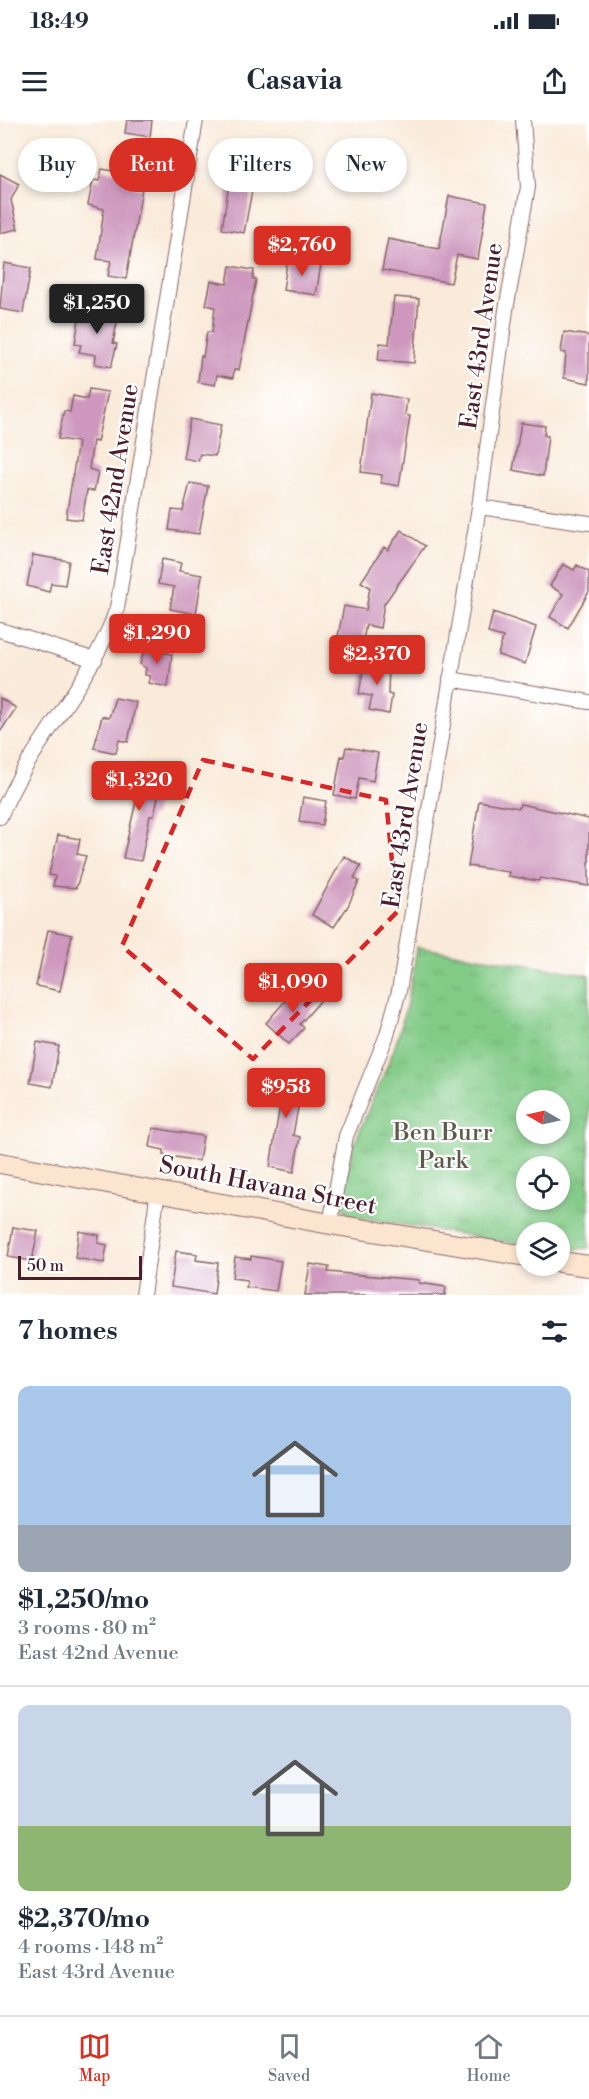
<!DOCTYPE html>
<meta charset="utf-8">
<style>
:root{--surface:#fff;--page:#f6f6f7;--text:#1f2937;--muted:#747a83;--line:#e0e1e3;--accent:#d93025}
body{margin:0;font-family:"Libre Bodoni",serif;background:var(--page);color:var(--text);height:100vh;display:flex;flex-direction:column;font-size:22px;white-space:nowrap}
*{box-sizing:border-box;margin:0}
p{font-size:20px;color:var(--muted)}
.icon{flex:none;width:33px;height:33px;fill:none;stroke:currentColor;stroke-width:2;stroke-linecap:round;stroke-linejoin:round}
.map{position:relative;height:1175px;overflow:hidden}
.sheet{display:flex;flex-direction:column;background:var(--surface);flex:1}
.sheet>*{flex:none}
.banner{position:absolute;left:18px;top:18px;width:554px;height:54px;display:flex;gap:12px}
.needle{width:39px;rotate:279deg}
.fabs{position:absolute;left:516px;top:970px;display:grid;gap:12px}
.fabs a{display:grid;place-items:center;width:54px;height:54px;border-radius:50%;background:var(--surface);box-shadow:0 3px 9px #0003;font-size:30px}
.scale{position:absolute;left:18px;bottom:15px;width:124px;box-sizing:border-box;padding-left:6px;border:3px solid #4a1f2b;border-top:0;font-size:16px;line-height:21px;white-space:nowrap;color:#4a1f2b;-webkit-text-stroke:4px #fff;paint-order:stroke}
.price{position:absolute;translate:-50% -51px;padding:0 14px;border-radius:6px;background:var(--accent);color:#fff;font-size:20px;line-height:39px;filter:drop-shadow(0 2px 3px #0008)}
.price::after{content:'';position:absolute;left:50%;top:36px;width:18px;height:14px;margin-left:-9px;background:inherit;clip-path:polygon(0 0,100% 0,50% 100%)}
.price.active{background:#222;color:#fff}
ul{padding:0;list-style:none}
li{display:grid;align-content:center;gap:12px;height:318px;padding:0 18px}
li+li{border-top:2px solid var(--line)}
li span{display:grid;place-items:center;height:186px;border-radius:12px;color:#555}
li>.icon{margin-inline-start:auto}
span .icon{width:108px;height:108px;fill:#fffc;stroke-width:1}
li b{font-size:26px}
h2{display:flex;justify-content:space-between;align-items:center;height:72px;padding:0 18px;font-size:26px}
.chip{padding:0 21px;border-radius:27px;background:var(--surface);box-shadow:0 3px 9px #0003;font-size:21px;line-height:54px}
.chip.active{background:var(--accent);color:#fff}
.status{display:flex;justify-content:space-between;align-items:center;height:42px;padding:0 30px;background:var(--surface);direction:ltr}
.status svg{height:16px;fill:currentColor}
header{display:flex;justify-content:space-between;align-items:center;height:78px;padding:0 18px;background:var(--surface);font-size:27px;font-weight:800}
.dock{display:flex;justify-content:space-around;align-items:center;height:84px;border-top:2px solid var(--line);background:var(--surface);font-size:16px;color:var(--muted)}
.dock a{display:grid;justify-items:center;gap:3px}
.dock .active{color:var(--accent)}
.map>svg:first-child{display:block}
</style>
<div class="status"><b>18:49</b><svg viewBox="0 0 49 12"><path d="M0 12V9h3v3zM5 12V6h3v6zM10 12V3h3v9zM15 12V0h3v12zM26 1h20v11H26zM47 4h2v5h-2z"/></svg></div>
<header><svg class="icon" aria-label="menu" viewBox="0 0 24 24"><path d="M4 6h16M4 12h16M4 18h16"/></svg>Casavia<svg class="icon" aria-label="share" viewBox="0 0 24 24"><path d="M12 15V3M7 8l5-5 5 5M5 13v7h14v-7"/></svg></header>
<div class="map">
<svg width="589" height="1175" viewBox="0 0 589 1175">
<defs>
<pattern id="park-tufts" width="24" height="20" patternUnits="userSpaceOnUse" patternTransform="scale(1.5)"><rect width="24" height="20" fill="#82cb87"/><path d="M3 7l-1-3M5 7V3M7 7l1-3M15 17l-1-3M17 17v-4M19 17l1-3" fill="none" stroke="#72ae75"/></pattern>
</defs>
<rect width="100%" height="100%" fill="#fff"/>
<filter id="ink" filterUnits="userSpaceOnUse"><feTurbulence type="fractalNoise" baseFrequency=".0167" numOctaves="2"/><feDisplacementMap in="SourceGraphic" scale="12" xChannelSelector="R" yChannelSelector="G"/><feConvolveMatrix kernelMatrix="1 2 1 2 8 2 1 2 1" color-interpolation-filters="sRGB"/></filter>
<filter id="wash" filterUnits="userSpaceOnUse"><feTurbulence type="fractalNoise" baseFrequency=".008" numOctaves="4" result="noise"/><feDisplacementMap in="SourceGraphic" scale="24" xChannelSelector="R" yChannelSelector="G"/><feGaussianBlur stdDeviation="1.35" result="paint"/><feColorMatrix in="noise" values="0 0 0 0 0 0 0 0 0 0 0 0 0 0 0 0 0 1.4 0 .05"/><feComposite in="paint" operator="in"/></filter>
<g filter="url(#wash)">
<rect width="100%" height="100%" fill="#f9ead9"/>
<path fill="url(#park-tufts)" stroke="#667559" stroke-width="1.5" fill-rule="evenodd" d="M 417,827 L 589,855 L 589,1128 L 560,1130 L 560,1113 L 526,1113 L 526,1125 L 356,1097 L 349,1095 L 344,1088 C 342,1030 377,978 395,926 C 406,894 412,861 417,827 ZM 526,981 L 560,981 L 560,1014 L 526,1014 ZM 526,1047 L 560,1047 L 560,1080 L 526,1080 Z"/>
<g id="blocks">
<path fill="#ce98be" d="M 127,0 L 152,0 L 150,17 L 125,13 Z
M 232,45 L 256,49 L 244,113 L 222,109 Z
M 102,49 L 124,53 L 135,68 L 142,69 L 126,159 L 108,156 L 111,141 L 97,139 L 104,89 L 88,85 L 93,60 L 99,61 Z
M 0,54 L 19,64 L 11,80 L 18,109 L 0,113 Z
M 449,76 L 487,83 L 478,139 L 457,135 L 451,163 L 382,150 L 388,119 L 439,129 Z
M 298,140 L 321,144 L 316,175 L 283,170 L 287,143 L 297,144 Z
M 4,143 L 31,148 L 23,193 L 0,189 Z
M 230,146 L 254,150 L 253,159 L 256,159 L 239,250 L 234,250 L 233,258 L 217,255 L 215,265 L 198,262 L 201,236 L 203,237 L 207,212 L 212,212 L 215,187 L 206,185 L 211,161 L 227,164 Z
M 394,177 L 419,179 L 414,243 L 378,240 L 380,223 L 389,224 Z
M 81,187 L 114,193 L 113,196 L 118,197 L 113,223 L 117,224 L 111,247 L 95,244 L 96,235 L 79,232 L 81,225 L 75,224 Z
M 564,212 L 589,216 L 589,263 L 564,258 L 566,233 L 561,232 Z
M 89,269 L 108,272 L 97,322 L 93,321 L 89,349 L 98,352 L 94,371 L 87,370 L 82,400 L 66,398 L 78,322 L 58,319 L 64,291 L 70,292 L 73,276 L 87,279 Z
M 371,273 L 407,279 L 405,295 L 410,296 L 399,366 L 381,363 L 382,355 L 361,352 Z
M 190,299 L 221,305 L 215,336 L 200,334 L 198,341 L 183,338 Z
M 521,303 L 545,306 L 544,315 L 548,316 L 543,356 L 513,350 Z
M 190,363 L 208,366 L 199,414 L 169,410 L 172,390 L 183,391 Z
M 401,410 L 425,426 L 384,484 L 380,508 L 366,505 L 363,520 L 338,516 L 344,486 L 366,490 L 370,467 L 361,462 L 384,427 L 388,430 Z
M 33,435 L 69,441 L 65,465 L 51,463 L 49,472 L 27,466 Z
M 162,439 L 181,443 L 179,451 L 202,455 L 196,494 L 170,489 L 174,467 L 158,464 Z
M 563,444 L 574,450 L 577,445 L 589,452 L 589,472 L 568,508 L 550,497 L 563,474 L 550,466 Z
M 493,492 L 536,507 L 525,544 L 498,535 L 503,517 L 488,513 Z
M 146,523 L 161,526 L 160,532 L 172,534 L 168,567 L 148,563 L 150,556 L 145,555 L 146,548 L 140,544 Z
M 365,539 L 389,544 L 388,574 L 392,575 L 389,594 L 369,590 L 372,576 L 359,574 Z
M 0,578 L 16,588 L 0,612 Z
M 115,578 L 136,582 L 128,622 L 119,620 L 116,633 L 94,628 L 102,596 L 109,598 Z
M 346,627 L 378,633 L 373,661 L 359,658 L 355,679 L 334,675 L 341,636 L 344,637 Z
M 130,654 L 153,658 L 151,666 L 160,668 L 154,696 L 150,696 L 141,741 L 123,738 L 137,677 L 115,673 L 117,660 L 129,662 Z
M 303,677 L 326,681 L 322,705 L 299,702 Z
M 479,681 L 519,688 L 520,684 L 589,699 L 589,766 L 540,758 L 539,761 L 508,756 L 509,752 L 468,746 Z
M 58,715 L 80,719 L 77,734 L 86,736 L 76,768 L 53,766 L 55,756 L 49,755 Z
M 344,736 L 361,746 L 354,758 L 359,761 L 348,786 L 334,807 L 312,795 Z
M 48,810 L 72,815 L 60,871 L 36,866 Z
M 305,866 L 321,880 L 300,904 L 304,908 L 289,924 L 266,903 L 292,873 L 295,876 Z
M 37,922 L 59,926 L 52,967 L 30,963 Z
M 269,953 L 308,961 L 304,983 L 299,982 L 293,1015 L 300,1017 L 294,1052 L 270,1047 L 281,978 L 265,976 Z
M 153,1008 L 203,1016 L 199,1041 L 164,1035 L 164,1030 L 150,1027 Z
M 13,1107 L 38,1111 L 32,1141 L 8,1137 Z
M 79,1111 L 99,1115 L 98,1123 L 107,1125 L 104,1143 L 75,1138 Z
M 176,1131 L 197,1134 L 196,1140 L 218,1143 L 214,1174 L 171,1167 Z
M 251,1136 L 281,1141 L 276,1171 L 246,1167 L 247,1160 L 232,1158 L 235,1137 L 251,1139 Z
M 310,1144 L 329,1147 L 328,1152 L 419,1160 L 419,1163 L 446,1167 L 445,1175 L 305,1175 Z"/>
</g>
</g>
<g filter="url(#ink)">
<use href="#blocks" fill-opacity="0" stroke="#876668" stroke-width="1.5"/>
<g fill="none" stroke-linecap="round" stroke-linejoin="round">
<defs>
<path id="street" d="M 479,387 L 589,403
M 0,510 L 95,540
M 450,559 L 589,582
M 0,697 C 30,623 91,565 117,488 L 196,0
M 330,1104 L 346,1016 L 387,915 L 399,871 L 479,387 L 506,190 L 528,67 L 523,0
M 143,1175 L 158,1071"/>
<path id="secondary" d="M 0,1043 L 330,1104 L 526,1136
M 560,1142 L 589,1146"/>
</defs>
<use href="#street" stroke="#876668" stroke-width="16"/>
<use href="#secondary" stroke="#876668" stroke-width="22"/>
<use href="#street" stroke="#fff" stroke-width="14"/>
<use href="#secondary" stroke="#fce5cf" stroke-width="20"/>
</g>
</g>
<path fill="none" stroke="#d62828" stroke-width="4.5" stroke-dasharray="12 8" stroke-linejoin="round" d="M 203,640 L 386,680 L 397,792 L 253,939 L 122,826 Z"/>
<g text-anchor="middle" stroke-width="4.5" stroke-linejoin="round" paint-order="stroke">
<g font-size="24" fill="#4a1f2b" stroke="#fff">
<text transform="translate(481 216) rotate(-82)" y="8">East 43rd Avenue</text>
<text transform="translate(115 359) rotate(-81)" y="8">East 42nd Avenue</text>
<text transform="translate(405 695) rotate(-81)" y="8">East 43rd Avenue</text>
<text transform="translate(268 1065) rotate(11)" y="8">South Havana Street</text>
</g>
<g font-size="24" fill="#5e5b4b" stroke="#fff">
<text x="443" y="1020">Ben Burr<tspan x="443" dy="28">Park</tspan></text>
</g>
</g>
</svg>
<div class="fabs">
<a><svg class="needle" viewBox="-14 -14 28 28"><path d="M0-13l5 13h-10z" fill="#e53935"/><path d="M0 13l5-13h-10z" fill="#747a83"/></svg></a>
<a><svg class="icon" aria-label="locate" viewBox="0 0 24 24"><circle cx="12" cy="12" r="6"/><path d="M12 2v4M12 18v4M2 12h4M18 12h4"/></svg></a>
<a><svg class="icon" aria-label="layers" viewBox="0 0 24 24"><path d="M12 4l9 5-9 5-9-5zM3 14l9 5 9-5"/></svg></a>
</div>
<div class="scale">50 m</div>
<b class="price" style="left:302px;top:157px">$2,760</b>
<b class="price active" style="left:97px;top:215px">$1,250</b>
<b class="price" style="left:157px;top:545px">$1,290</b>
<b class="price" style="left:377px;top:566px">$2,370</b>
<b class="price" style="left:139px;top:692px">$1,320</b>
<b class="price" style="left:293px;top:894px">$1,090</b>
<b class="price" style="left:286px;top:999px">$958</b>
<div class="banner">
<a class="chip">Buy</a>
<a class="chip active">Rent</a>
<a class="chip">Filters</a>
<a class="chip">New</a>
</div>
</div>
<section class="sheet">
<h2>7 homes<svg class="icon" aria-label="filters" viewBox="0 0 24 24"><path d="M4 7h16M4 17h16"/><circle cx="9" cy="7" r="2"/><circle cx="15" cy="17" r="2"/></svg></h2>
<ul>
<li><span style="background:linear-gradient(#a9c7e8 75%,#9aa5b1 0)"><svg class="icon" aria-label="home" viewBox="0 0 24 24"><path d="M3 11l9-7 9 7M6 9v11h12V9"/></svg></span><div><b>$1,250/mo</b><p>3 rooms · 80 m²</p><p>East 42nd Avenue</p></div></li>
<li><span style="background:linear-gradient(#c9d6e8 65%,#8fb573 0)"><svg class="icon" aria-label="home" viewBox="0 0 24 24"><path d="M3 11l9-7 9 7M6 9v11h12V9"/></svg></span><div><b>$2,370/mo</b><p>4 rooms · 148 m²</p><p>East 43rd Avenue</p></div></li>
</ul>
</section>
<nav class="dock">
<a class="active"><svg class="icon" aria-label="map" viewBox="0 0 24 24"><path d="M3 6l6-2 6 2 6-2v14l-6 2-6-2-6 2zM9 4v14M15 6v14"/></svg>Map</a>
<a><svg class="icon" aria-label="saved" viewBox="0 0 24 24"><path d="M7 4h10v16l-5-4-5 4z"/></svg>Saved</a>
<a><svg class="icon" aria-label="home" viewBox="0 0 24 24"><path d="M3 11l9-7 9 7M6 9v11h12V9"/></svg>Home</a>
</nav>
